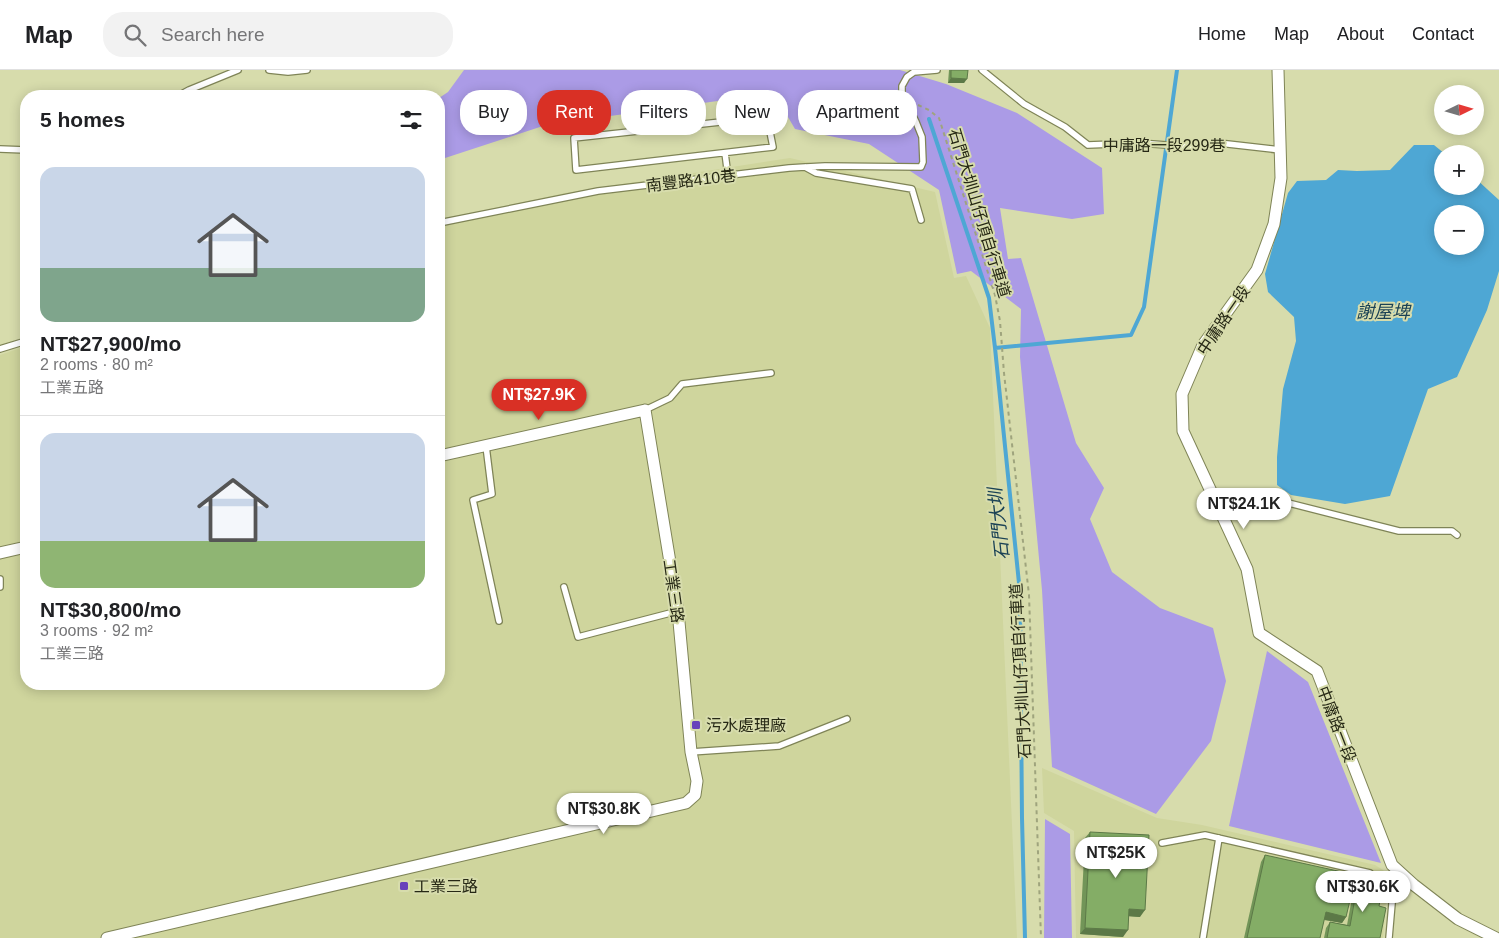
<!DOCTYPE html>
<meta charset="utf-8">
<style>
:root{--surface:#fff;--page:#f2f2f2;--text:#202124;--muted:#757577;--line:#e0e0e0;--accent:#d93025}
body{margin:0;font-family:Arial,"Noto Sans TC",sans-serif;background:var(--page);color:var(--text);height:100vh;display:flex;flex-direction:column;font-size:19px;white-space:nowrap}
*{box-sizing:border-box;margin:0}
p{font-size:16px;color:var(--muted)}
.icon{flex:none;width:28px;height:28px;fill:none;stroke:currentColor;stroke-width:2;stroke-linecap:round;stroke-linejoin:round}
.map{position:relative;flex:1;overflow:hidden}
.drawer{position:absolute;left:20px;top:20px;width:425px;height:600px;display:flex;flex-direction:column;background:var(--surface);border-radius:20px;box-shadow:0 2px 12px #0003}
.drawer>*{flex:none}
.banner{position:absolute;left:460px;top:20px;width:475px;height:45px;display:flex;gap:10px}
.needle{width:32px;rotate:85deg}
.buttons{position:absolute;left:1434px;top:15px;display:grid;gap:10px}
.buttons a{display:grid;place-items:center;width:50px;height:50px;border-radius:50%;background:var(--surface);box-shadow:0 2px 12px #0003;font-size:25px}
.price{position:absolute;translate:-50% -42px;padding:0 11px;border-radius:18px;background:#fff;color:#222;font-size:16px;line-height:32px;filter:drop-shadow(0 1px 2px #0008)}
.price::after{content:'';position:absolute;left:50%;top:30px;width:15px;height:11px;margin-left:-8px;background:inherit;clip-path:polygon(0 0,100% 0,50% 100%)}
.price.current{background:var(--accent);color:#fff}
ul{padding:0;list-style:none}
li{display:grid;align-content:center;gap:10px;height:265px;padding:0 20px}
li+li{border-top:1px solid var(--line)}
li span{display:grid;place-items:center;height:155px;border-radius:15px;color:#555}
li>.icon{margin-inline-start:auto}
span .icon{width:90px;height:90px;fill:#fffc;stroke-width:1}
li b{font-size:21px}
h2{display:flex;justify-content:space-between;align-items:center;height:60px;padding:0 20px;font-size:21px}
.tag{padding:0 18px;border-radius:20px;background:var(--surface);box-shadow:0 2px 12px #0003;font-size:18px;line-height:45px}
.tag.current{background:var(--accent);color:#fff}
header{display:flex;align-items:center;gap:30px;box-sizing:border-box;height:70px;padding:0 25px;background:var(--surface);border-bottom:1px solid var(--line)}
header strong{font-size:24px}
nav{display:flex;gap:28px;margin-inline-start:auto;font-size:18px}
.search{width:350px;height:45px;background:var(--page);display:flex;align-items:center;gap:12px;box-sizing:border-box;padding:0 18px;border-radius:20px;color:var(--muted);font-size:19px}
.map>svg:first-child{display:block}
</style>
<header>
<strong>Map</strong>
<div class="search"><svg class="icon" aria-label="search" viewBox="0 0 24 24"><circle cx="10" cy="10" r="6"/><path d="M15 15l6 6"/></svg>Search here</div>
<nav><a>Home</a><a>Map</a><a>About</a><a>Contact</a></nav>
</header>
<div class="map">
<svg width="1499" height="868" viewBox="0 0 1499 868">
<rect width="100%" height="100%" fill="#d7dcac"/>
<path fill="#cfd59d" d="M 790,88 L 935,122 L 954,208 L 966,206 L 990,258 L 1017,868 L 0,868 L 0,285 L 26,276 L 26,614 L 439,614 L 439,150 L 565,123 Z
M 1042,698 L 1157,748 L 1202,755 L 1375,795 L 1383,800 L 1388,806 L 1383,868 L 1076,868 L 1074,761 L 1044,743 Z"/>
<path fill="#ab9be6" d="M 464,0 L 900,0 L 946,14 L 1017,43 L 1102,98 L 1104,144 L 1072,149 L 1000,138 L 1008,189 L 1021,188 L 1076,373 L 1104,418 L 1090,449 L 1112,502 L 1160,538 L 1213,558 L 1226,611 L 1211,671 L 1156,744 L 1052,697 L 1042,520 L 1020,287 L 1021,239 L 971,201 L 957,204 L 939,120 L 869,74 L 795,59 L 774,23 L 546,55 L 439,90 L 439,28 L 448,22 Z
M 1267,581 L 1308,612 L 1381,793 L 1229,756 Z
M 1045,749 L 1070,764 L 1072,868 L 1044,868 Z"/>
<path fill="#4ea7d4" fill-rule="evenodd" d="M 1414,75 L 1434,75 L 1445,84 L 1442,84 L 1442,116 L 1475,116 L 1475,108 L 1499,130 L 1499,201 L 1487,240 L 1457,307 L 1428,319 L 1390,426 L 1345,434 L 1291,425 L 1277,415 L 1277,387 L 1283,319 L 1296,271 L 1294,247 L 1268,222 L 1265,204 L 1288,123 L 1297,111 L 1326,110 L 1338,100 L 1357,101 L 1390,100 ZM 1442,144 L 1475,144 L 1475,176 L 1442,176 Z"/>
<g fill="none" stroke-linecap="round" stroke-linejoin="round">
<path stroke="#4ea7d4" stroke-width="4" d="M 929,49 L 989,228 L 995,278 L 1020,523 L 1022,748 L 1025,868
M 995,278 L 1131,265 L 1144,237 L 1177,0"/>
<defs>
<path id="lane" d="M 269,0 L 288,2 L 307,0
M 982,0 L 1024,34 L 1065,57 L 1088,75 L 1139,73 L 1194,77 L 1219,73 L 1280,80
M 178,26 L 189,20 L 238,0
M 767,47 L 773,77 L 576,100 L 574,68 Z
M 0,79 L 26,80
M 725,83 L 728,106
M 806,97 L 825,96 L 921,97 L 923,92 L 922,67 L 916,52 L 902,23 L 902,16 L 907,7 L 914,2 L 937,0
M 439,153 L 598,121 L 789,98 L 805,97 L 816,103 L 912,119 L 921,150
M 0,279 L 26,271
M 645,340 L 670,328 L 682,314 L 771,303
M 486,376 L 492,424 L 473,430 L 499,551
M 1216,430 L 1269,428 L 1399,461 L 1452,461 L 1457,465
M 0,509 L 0,517
M 564,517 L 578,567 L 678,541
M 691,682 L 779,676 L 847,649
M 1162,773 L 1205,765 L 1370,803 C 1378,809 1381,816 1382,826
M 1203,868 L 1219,768
M 1389,868 L 1395,799"/>
<path id="street" d="M 1278,0 L 1281,108 L 1274,154 L 1257,200 L 1203,275 L 1182,324 L 1183,361 L 1247,499 L 1259,563 L 1317,601 L 1392,795 L 1414,815 L 1458,849 L 1496,868
M 0,483 L 26,477
M 107,868 L 686,733 L 695,725 L 697,711 L 691,682 L 678,541 L 645,340 L 439,386"/>
</defs>
<use href="#lane" stroke="#7f8457" stroke-width="8"/>
<use href="#street" stroke="#7f8457" stroke-width="13"/>
<path stroke="#9fa47d" stroke-width="2" stroke-dasharray="4 4" stroke-linecap="butt" d="M 918,35 L 929,40 L 939,48 L 995,225 L 1000,251 L 1004,303 L 1029,525 L 1041,868"/>
<use href="#lane" stroke="#fff" stroke-width="5.5"/>
<use href="#street" stroke="#fff" stroke-width="11"/>
</g>
<path fill="#729558" d="M 949,0 L 968,0 L 964,13 L 948,13 Z
M 1090,762 L 1140,847 L 1129,846 L 1123,867 L 1080,864 L 1085,768 Z
M 1265,785 L 1346,847 L 1342,853 L 1324,850 L 1320,868 L 1244,868 L 1261,792 Z
M 1359,806 L 1379,836 L 1380,868 L 1324,868 L 1326,858 L 1330,852 L 1347,855 L 1355,812 Z"/>
<path fill="#5c7947" d="M 951,8 L 967,9 L 964,13 L 948,13 Z
M 1129,839 L 1145,840 L 1140,847 L 1125,846 Z
M 1326,842 L 1346,847 L 1342,853 L 1321,849 Z
M 1085,858 L 1128,860 L 1123,867 L 1080,864 Z"/>
<path fill="#84ad66" stroke="#5c7947" d="M 951,0 L 968,0 L 967,9 L 951,8 Z
M 1090,762 L 1149,765 L 1145,840 L 1129,839 L 1128,860 L 1085,858 Z
M 1265,785 L 1356,805 L 1346,847 L 1326,842 L 1320,868 L 1247,868 Z
M 1359,806 L 1384,811 L 1379,836 L 1386,838 L 1380,868 L 1327,868 L 1330,852 L 1350,856 Z"/>
<g fill="#6842bb" stroke="#d7dcac" stroke-width="2">
<rect x="691" y="650" width="10" height="10" rx="2.5"/>
<rect x="399" y="811" width="10" height="10" rx="2.5"/>
</g>
<g text-anchor="middle" stroke-width="4" stroke-linejoin="round" paint-order="stroke">
<g font-size="16" fill="#262815" stroke="#d7dcac">
<text x="1164" y="81">中庸路一段299巷</text>
<text transform="translate(691 110) rotate(-7)" y="6">南豐路410巷</text>
<text transform="translate(980 143) rotate(73)" y="6">石門大圳山仔頂自行車道</text>
<text transform="translate(1223 250) rotate(-56)" y="6">中庸路一段</text>
<text transform="translate(674 521) rotate(82)" y="6">工業三路</text>
<text transform="translate(1020 601) rotate(-93)" y="6">石門大圳山仔頂自行車道</text>
<text transform="translate(1337 654) rotate(69)" y="6">中庸路一段</text>
</g>
<g font-size="16" fill="#262815" stroke="#d7dcac" text-anchor="start">
<text x="706" y="661">污水處理廠</text>
<text x="414" y="822">工業三路</text>
</g>
<g font-size="18" font-style="italic" fill="#1b4255" stroke="#d7dcac">
<text x="1383" y="248">謝屋埤</text>
<text transform="translate(999 454) rotate(-96)" y="6">石門大圳</text>
</g>
</g>
</svg>
<div class="buttons">
<a><svg class="needle" viewBox="-14 -14 28 28"><path d="M0-13l5 13h-10z" fill="#e53935"/><path d="M0 13l5-13h-10z" fill="#757577"/></svg></a>
<a>+</a>
<a>−</a>
</div>
<b class="price current" style="left:539px;top:351px">NT$27.9K</b>
<b class="price" style="left:1244px;top:460px">NT$24.1K</b>
<b class="price" style="left:604px;top:765px">NT$30.8K</b>
<b class="price" style="left:1116px;top:809px">NT$25K</b>
<b class="price" style="left:1363px;top:843px">NT$30.6K</b>
<div class="banner">
<a class="tag">Buy</a>
<a class="tag current">Rent</a>
<a class="tag">Filters</a>
<a class="tag">New</a>
<a class="tag">Apartment</a>
</div>
<section class="drawer">
<h2>5 homes<svg class="icon" aria-label="filters" viewBox="0 0 24 24"><path d="M4 7h16M4 17h16"/><circle cx="9" cy="7" r="2"/><circle cx="15" cy="17" r="2"/></svg></h2>
<ul>
<li><span style="background:linear-gradient(#c9d6e8 65%,#7fa58c 0)"><svg class="icon" aria-label="home" viewBox="0 0 24 24"><path d="M3 11l9-7 9 7M6 9v11h12V9"/></svg></span><div><b>NT$27,900/mo</b><p>2 rooms · 80 m²</p><p>工業五路</p></div></li>
<li><span style="background:linear-gradient(#c9d6e8 70%,#8fb573 0)"><svg class="icon" aria-label="home" viewBox="0 0 24 24"><path d="M3 11l9-7 9 7M6 9v11h12V9"/></svg></span><div><b>NT$30,800/mo</b><p>3 rooms · 92 m²</p><p>工業三路</p></div></li>
</ul>
</section>
</div>
